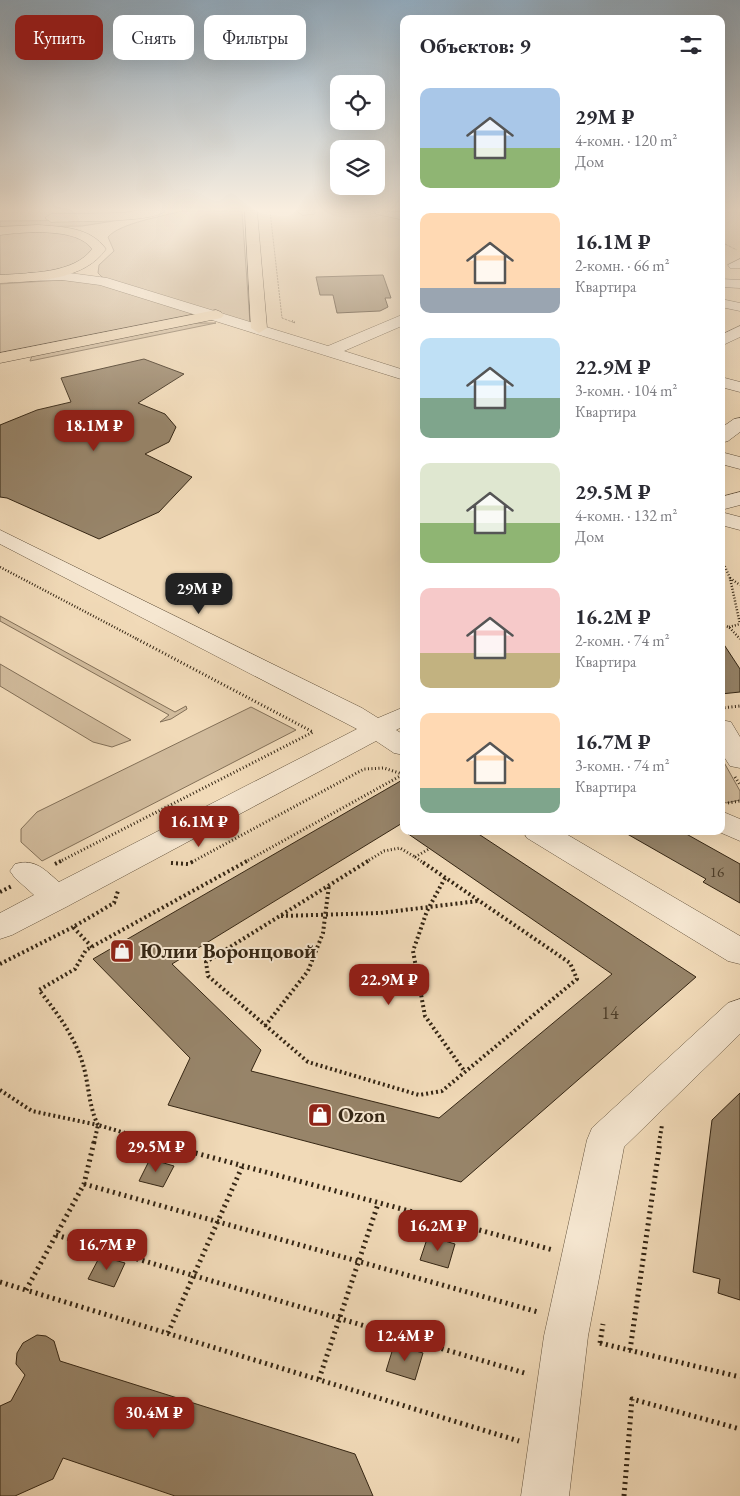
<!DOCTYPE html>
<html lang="ru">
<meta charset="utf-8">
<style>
:root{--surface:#fff;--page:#f2f2f3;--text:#2b2b33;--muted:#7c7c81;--accent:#8f2418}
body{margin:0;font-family:"EB Garamond",serif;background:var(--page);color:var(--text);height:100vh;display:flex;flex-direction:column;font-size:19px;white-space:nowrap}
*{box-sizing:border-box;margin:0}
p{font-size:16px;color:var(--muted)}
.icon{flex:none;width:28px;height:28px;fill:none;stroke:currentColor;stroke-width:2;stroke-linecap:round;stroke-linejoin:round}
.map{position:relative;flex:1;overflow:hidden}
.sheet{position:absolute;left:400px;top:15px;width:325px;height:820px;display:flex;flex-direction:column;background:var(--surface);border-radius:10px;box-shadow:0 5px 20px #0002}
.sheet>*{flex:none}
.guide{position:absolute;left:15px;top:15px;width:310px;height:45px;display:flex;gap:10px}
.fabs{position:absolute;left:330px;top:75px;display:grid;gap:10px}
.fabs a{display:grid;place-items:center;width:55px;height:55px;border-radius:10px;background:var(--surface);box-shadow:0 5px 20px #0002;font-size:25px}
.price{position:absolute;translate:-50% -42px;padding:0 11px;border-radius:10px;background:var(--accent);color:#fff;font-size:16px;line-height:32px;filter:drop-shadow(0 1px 2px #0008)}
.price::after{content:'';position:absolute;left:50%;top:30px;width:15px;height:11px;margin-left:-8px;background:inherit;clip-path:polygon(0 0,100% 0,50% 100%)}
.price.on{background:#222;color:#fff}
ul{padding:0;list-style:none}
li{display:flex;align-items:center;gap:15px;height:125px;padding:0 20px}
li span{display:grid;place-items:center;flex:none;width:140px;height:100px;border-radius:10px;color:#555}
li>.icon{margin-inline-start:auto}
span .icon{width:60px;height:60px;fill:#fffc;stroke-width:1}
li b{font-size:21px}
h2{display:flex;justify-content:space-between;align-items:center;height:60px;padding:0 20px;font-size:21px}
.chip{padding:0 18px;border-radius:10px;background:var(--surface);box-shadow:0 5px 20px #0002;font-size:18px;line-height:45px}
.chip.on{background:var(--accent);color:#fff}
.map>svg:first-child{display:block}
</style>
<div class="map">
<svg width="740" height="1496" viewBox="0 0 740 1496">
<rect width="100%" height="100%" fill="#f1dab8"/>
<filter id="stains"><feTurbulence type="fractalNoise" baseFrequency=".004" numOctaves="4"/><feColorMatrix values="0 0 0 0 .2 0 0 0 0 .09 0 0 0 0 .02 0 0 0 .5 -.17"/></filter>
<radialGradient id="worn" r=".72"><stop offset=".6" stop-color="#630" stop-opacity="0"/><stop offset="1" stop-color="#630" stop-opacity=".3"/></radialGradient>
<path fill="#d1bb9c" stroke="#837058" d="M 182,211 L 242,211 L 250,323 L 102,277 L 98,273 L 99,265 L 114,251 L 108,237 C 120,223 164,216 182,211 Z
M 120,220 L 82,226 L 0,227 L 0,221 Z
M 47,232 C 62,234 84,234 92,249 C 78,273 25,274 0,275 L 0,233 Z
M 61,280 L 98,283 L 200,315 L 0,354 L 0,284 Z
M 195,323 L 216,323 L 30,361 L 32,356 Z
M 0,616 L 175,712 L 186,706 L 187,709 L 171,719 L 160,722 L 169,715 L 0,621 Z
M 0,664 L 131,740 L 112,747 L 93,742 L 0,686 Z
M 251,707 L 296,730 L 42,861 L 21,842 L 21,829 L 37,812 Z
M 721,757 L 740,791 L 740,800 L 726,803 L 721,800 Z"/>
<path fill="#978469" stroke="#352614" d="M 383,275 L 391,298 L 385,298 L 388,307 L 380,311 L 337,313 L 333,295 L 320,295 L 316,277 Z
M 144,359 L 184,374 L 138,403 L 165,414 L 176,427 L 169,442 L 145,454 L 192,477 L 159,512 L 99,539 L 7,498 L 0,497 L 0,425 L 37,410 L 71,402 L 61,378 Z
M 721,640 L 740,669 L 740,692 L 721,694 Z
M 404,779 L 404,822 L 172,964 L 261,1050 L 251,1071 L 439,1118 L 612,974 L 404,831 L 474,831 L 696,977 L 461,1182 L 168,1105 L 190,1058 L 93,959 Z
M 622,831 L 681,831 L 740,864 L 740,903 L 703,882 L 706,879 Z
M 740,1093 L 740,1300 L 718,1293 L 720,1279 L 693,1272 L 712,1120 Z
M 150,1159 L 174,1166 L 163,1187 L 139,1181 Z
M 428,1236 L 455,1244 L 448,1268 L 420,1260 Z
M 100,1256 L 125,1263 L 114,1287 L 88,1279 Z
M 37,1335 L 46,1336 L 54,1341 L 60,1361 L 355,1454 L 373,1496 L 175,1496 L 63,1458 L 53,1479 L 15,1496 L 0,1496 L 0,1406 L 11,1401 L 25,1375 L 16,1364 L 17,1353 L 23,1343 Z
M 394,1345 L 423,1353 L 415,1380 L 386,1371 Z"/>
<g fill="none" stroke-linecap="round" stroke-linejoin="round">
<defs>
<path id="minor" d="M 297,211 L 316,211 L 314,214 L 303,215 Z
M 374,211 L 404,212 L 404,220 L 376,214 Z
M 740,259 L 740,268 L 730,268 L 728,265 Z
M 62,272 L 107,278 L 328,346 L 404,314 L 404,325 L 344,351 L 404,370 L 404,380 L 100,285 L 62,280 L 28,281 L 21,277 L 28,273 Z
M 721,279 L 740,280 L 740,288 L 721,287 Z
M 721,299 L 740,303 L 740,311 L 721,307 Z
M 740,326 L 740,337 L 721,346 L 721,335 Z
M 721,377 L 740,382 L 740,392 L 721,387 Z
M 740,418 L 740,432 L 728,441 L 721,443 L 721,428 L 734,419 Z
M 721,452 L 740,457 L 740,469 L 721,464 Z
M 740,492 L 740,505 L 721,510 L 721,497 Z
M 721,512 L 740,517 L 740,530 L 721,525 Z
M 0,530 L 362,708 L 378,718 L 404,707 L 404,726 L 396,730 L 404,735 L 404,755 L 394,753 L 376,741 L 68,906 L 12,935 L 0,939 L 0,913 L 34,895 L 15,878 L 10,871 L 15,864 C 35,858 45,870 59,882 L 357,729 L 0,544 Z
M 721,720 L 731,722 L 740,737 L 740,768 L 730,766 L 721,752 Z
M 721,811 L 740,819 L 740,841 L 717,831 L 721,831 Z
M 523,831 L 561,831 L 740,936 L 740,964 L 728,961 L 527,838 Z
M 740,999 L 740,1034 L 624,1147 L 588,1336 L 569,1496 L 521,1496 L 544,1336 L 587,1140 L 592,1128 L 728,1003 Z"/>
<path id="major" d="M 136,211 L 165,211 C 153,223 71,221 51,222 L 45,218 L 51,214 L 121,213 Z
M 245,211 L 257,211 L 267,328 L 259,333 L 251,328 Z
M 38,225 C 63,227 90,227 106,249 C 84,281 35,281 0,283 L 0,275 C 28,273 74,274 92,249 C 77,227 24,232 0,235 L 0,227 Z
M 216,310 L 221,312 L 224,315 L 221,318 L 0,363 L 0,353 Z"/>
</defs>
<use href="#minor" stroke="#64533d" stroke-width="1"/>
<use href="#major" stroke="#352614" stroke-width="1"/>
<path stroke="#352614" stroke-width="1" stroke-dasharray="0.5 1" stroke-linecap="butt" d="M 270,211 L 282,318 L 295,323
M 721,242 L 737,250"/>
<path stroke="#352614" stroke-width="2" stroke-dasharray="0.5 2" stroke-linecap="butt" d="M 292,321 L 296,323"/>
<path stroke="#352614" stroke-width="2.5" stroke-dasharray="1 2" stroke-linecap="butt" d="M 721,558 L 730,578 L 740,624
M 0,567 L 137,639
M 730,578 L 740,585
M 721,625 L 729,627 L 740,639
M 729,627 L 740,624"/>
<path stroke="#352614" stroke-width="3" stroke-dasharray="1 2.5" stroke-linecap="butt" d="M 721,708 L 740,706
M 735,777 L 740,785
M 728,803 L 740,801
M 415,857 L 422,862
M 415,857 L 429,849
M 59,862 L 313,732 L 135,638
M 192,862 L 364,769 L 384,768 L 402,774
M 245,862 L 402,775
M 366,862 L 384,851 L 400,848 L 415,857"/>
<path stroke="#352614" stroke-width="4" stroke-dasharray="2 3" stroke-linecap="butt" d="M 368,861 L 206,962 L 208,976 L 308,1062 L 419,1095 L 442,1091 L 577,979 L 570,963 L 421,861
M 171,863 L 188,864 L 194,861
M 55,864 L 61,861
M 445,878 L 427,911 L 413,951 L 425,1016 L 465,1072
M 0,892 L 12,886
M 281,916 L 380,913 L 478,901
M 92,947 L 73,927 L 114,903 L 118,891
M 0,964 L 73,927
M 265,1026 L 308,971 L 323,933 L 329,885
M 0,1090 L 32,1111 L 98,1125
M 98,1125 C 89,1107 89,1087 84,1068 C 76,1038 58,1014 39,990 L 75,969 L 86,950 L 247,861
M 94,1143 L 98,1125 L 159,1143
M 659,1143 L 662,1125"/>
<path stroke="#352614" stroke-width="5" stroke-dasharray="2 4" stroke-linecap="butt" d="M 94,1142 L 84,1184 L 26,1290 L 519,1441
M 155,1142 L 553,1250
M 84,1184 L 538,1312
M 56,1235 L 528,1374
M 0,1282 L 26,1290
M 168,1333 L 242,1167
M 600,1343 L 603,1324
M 600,1343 L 740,1377
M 630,1350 L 660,1142
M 319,1379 L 378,1204
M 624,1496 L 632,1399 L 740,1429"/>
<use href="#minor" fill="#f6e7d1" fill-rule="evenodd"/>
<use href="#major" fill="#f1dab8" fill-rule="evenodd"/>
</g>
<linearGradient id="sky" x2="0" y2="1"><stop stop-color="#92abbe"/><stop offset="0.5" stop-color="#f9eedf"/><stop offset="1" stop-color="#f9eedf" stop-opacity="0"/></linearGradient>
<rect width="740" height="420" fill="url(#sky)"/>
<defs>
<symbol id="shop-square" viewBox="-11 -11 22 22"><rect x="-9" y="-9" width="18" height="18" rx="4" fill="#8f2418" stroke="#f6e7d1"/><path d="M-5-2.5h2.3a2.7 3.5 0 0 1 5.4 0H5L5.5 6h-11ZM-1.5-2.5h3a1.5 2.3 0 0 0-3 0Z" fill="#fff"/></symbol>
</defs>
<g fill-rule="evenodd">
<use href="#shop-square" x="108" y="937" width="28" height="28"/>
<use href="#shop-square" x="306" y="1101" width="28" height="28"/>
</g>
<g text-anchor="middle" stroke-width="4" stroke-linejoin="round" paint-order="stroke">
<g font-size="15" fill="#4e3e29">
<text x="717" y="877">16</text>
</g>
<g font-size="18" fill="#4e3e29">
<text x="610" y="1019">14</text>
</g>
<g font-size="21" font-weight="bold" fill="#352614" stroke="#f6e7d1" text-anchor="start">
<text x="140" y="958">Юлии Воронцовой</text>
<text x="338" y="1122">Ozon</text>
</g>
</g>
<rect width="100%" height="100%" filter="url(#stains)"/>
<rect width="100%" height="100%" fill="url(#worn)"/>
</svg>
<div class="fabs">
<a><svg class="icon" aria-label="locate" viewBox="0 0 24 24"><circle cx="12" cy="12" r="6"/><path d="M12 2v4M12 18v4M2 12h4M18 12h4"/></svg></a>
<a><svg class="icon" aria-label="layers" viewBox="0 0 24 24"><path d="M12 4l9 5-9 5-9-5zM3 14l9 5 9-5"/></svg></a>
</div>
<b class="price" style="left:94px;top:452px">18.1M ₽</b>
<b class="price on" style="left:199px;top:615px">29M ₽</b>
<b class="price" style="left:199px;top:848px">16.1M ₽</b>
<b class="price" style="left:389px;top:1006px">22.9M ₽</b>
<b class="price" style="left:156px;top:1173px">29.5M ₽</b>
<b class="price" style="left:438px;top:1252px">16.2M ₽</b>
<b class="price" style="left:107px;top:1271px">16.7M ₽</b>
<b class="price" style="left:405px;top:1362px">12.4M ₽</b>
<b class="price" style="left:154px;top:1439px">30.4M ₽</b>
<div class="guide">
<a class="chip on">Купить</a>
<a class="chip">Снять</a>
<a class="chip">Фильтры</a>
</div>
<section class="sheet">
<h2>Объектов: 9<svg class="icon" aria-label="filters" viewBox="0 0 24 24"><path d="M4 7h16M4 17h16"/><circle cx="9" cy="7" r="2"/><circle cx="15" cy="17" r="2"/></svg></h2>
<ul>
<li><span style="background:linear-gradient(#a9c7e8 60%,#8fb573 0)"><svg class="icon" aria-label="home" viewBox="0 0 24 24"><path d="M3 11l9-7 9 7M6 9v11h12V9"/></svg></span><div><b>29M ₽</b><p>4-комн. · 120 m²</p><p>Дом</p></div></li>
<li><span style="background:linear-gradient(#ffd9b3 75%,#9aa5b1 0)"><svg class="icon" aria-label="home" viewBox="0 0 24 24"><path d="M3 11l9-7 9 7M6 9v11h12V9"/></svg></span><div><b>16.1M ₽</b><p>2-комн. · 66 m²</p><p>Квартира</p></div></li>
<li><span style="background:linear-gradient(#bfe0f5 60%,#7fa58c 0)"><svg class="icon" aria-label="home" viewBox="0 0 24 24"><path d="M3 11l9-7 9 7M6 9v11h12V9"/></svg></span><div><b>22.9M ₽</b><p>3-комн. · 104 m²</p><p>Квартира</p></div></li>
<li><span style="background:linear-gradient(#dfe7d0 60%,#8fb573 0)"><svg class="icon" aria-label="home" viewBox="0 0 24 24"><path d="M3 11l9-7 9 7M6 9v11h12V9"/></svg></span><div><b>29.5M ₽</b><p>4-комн. · 132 m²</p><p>Дом</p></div></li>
<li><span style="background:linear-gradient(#f6c9c9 65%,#c2b280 0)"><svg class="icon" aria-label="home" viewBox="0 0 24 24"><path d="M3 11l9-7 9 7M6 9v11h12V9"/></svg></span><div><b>16.2M ₽</b><p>2-комн. · 74 m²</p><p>Квартира</p></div></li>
<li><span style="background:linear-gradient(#ffd9b3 75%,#7fa58c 0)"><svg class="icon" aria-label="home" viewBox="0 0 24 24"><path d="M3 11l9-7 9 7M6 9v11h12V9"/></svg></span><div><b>16.7M ₽</b><p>3-комн. · 74 m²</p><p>Квартира</p></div></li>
</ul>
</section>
</div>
